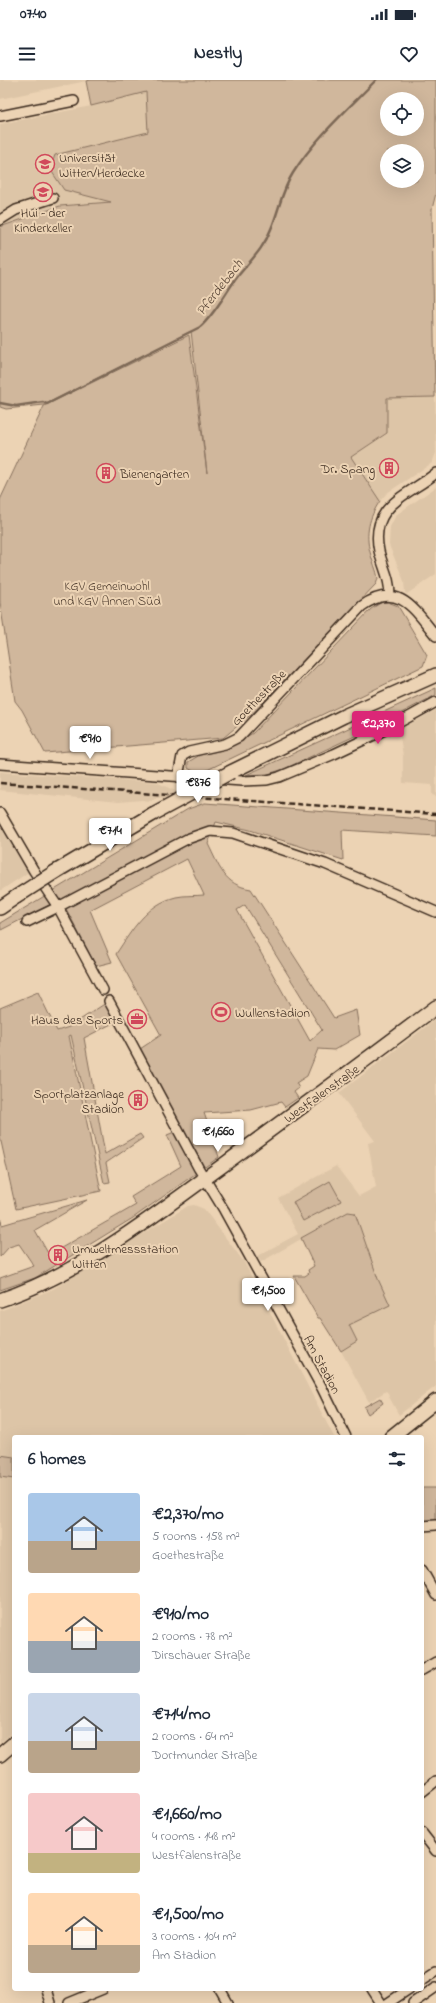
<!DOCTYPE html>
<meta charset="utf-8">
<style>
:root{--surface:#fff;--page:#f6f6f7;--text:#1f2937;--muted:#747a83;--accent:#db2777}
body{margin:0;font-family:"Indie Flower",sans-serif;background:var(--page);color:var(--text);height:100vh;display:flex;flex-direction:column;font-size:15px;white-space:nowrap}
*{box-sizing:border-box;margin:0}
p{font-size:13px;color:var(--muted)}
.icon{flex:none;width:22px;height:22px;fill:none;stroke:currentColor;stroke-width:2;stroke-linecap:round;stroke-linejoin:round}
.map{position:relative;flex:1;overflow:hidden}
.drawer{position:absolute;left:12px;top:1355px;width:412px;height:556px;display:flex;flex-direction:column;background:var(--surface);border-radius:4px;box-shadow:0 4px 16px #0002}
.drawer>*{flex:none}
.fabs{position:absolute;left:380px;top:12px;display:grid;gap:8px}
.fabs a{display:grid;place-items:center;width:44px;height:44px;border-radius:50%;background:var(--surface);box-shadow:0 4px 16px #0002;font-size:20px}
.price{position:absolute;translate:-50% -34px;padding:0 9px;border-radius:4px;background:#fff;color:#222;font-size:13px;line-height:26px;filter:drop-shadow(0 1px 2px #0008)}
.price::after{content:'';position:absolute;left:50%;top:24px;width:12px;height:9px;margin-left:-6px;background:inherit;clip-path:polygon(0 0,100% 0,50% 100%)}
.price.active{background:var(--accent);color:#fff}
ul{padding:0;list-style:none}
li{display:flex;align-items:center;gap:12px;height:100px;padding:0 16px}
li span{display:grid;place-items:center;flex:none;width:112px;height:80px;border-radius:4px;color:#555}
li>.icon{margin-inline-start:auto}
span .icon{width:48px;height:48px;fill:#fffc;stroke-width:1}
li b{font-size:17px}
h2{display:flex;justify-content:space-between;align-items:center;height:48px;padding:0 16px;font-size:17px}
.status{display:flex;justify-content:space-between;align-items:center;height:28px;padding:0 20px;background:var(--surface);direction:ltr}
.status svg{height:11px;fill:currentColor}
header{display:flex;justify-content:space-between;align-items:center;height:52px;padding:0 16px;background:var(--surface);font-size:18px;font-weight:800}
.map>svg:first-child{display:block}
</style>
<div class="status"><b>07:40</b><svg viewBox="0 0 49 12"><path d="M0 12V9h3v3zM5 12V6h3v6zM10 12V3h3v9zM15 12V0h3v12zM26 1h20v11H26zM47 4h2v5h-2z"/></svg></div>
<header><svg class="icon" aria-label="menu" viewBox="0 0 24 24"><path d="M4 6h16M4 12h16M4 18h16"/></svg>Nestly<svg class="icon" aria-label="heart" viewBox="0 0 24 24"><path d="M12 20l-8-8c-3-5 5-10 8-4 3-6 11-1 8 4z"/></svg></header>
<div class="map">
<svg width="436" height="1923" viewBox="0 0 436 1923">
<rect width="100%" height="100%" fill="#ecd3b4"/>
<filter id="ink" filterUnits="userSpaceOnUse"><feTurbulence type="fractalNoise" baseFrequency=".025" numOctaves="2"/><feDisplacementMap in="SourceGraphic" scale="8" xChannelSelector="R" yChannelSelector="G"/><feConvolveMatrix kernelMatrix="1 2 1 2 8 2 1 2 1" color-interpolation-filters="sRGB"/></filter>
<g filter="url(#ink)">
<path fill="#ddc5a7" d="M 0,0 L 91,0 L 0,19 Z
M 146,11 L 148,52 L 112,122 L 60,126 L 0,147 L 0,44 L 91,26 Z
M 435,317 L 436,373 L 432,383 L 387,413 L 380,421 L 351,377 L 387,354 L 387,318 Z
M 436,407 L 436,494 L 407,514 L 405,513 L 404,501 L 389,465 L 390,447 L 396,435 Z
M 436,630 L 436,716 L 432,715 L 432,705 L 403,703 L 403,676 L 399,650 Z
M 0,692 L 156,702 L 195,720 L 157,718 L 150,721 L 142,720 L 118,722 L 0,710 Z
M 0,742 L 29,792 L 0,811 Z
M 436,939 L 436,1306 L 399,1335 L 388,1315 L 389,1314 L 386,1311 L 369,1322 L 341,1271 L 357,1261 L 301,1159 L 261,1182 L 257,1176 L 298,1154 L 278,1118 L 336,1086 L 359,1116 L 376,1107 L 368,1063 L 375,1061 L 339,1013 Z
M 194,1125 L 204,1129 L 244,1182 L 334,1357 L 14,1357 L 14,1377 L 0,1375 L 0,1231 L 53,1209 L 188,1126 Z
M 0,1397 L 14,1399 L 14,1651 L 0,1663 Z"/>
<path fill="#d0b79c" stroke="#86705d" fill-rule="evenodd" d="M 91,0 L 436,0 L 436,113 L 432,129 L 435,317 L 387,318 L 387,353 L 351,377 L 380,421 C 369,437 365,454 370,472 C 372,481 377,490 378,499 L 376,504 L 253,633 L 223,658 L 45,673 L 22,630 L 15,621 L 0,522 L 0,420 L 44,326 L 189,255 L 207,393 L 191,251 L 44,325 L 6,329 L 0,327 L 0,147 L 60,126 L 111,122 L 64,110 L 50,89 L 55,75 L 148,52 L 146,12 L 91,26 L 86,1 ZM 387,19 L 417,19 L 417,49 L 387,49 ZM 387,71 L 417,71 L 417,101 L 387,101 Z
M 382,522 L 388,522 L 398,526 L 427,575 L 423,586 L 205,691 L 193,691 L 188,688 L 188,682 L 200,675 L 222,670 L 253,653 L 371,529 Z
M 436,608 L 436,615 L 374,647 L 284,689 L 268,694 L 246,695 Z
M 205,723 L 436,740 L 436,756 L 342,750 L 343,780 L 250,750 L 216,742 L 208,764 C 219,786 224,805 251,809 L 334,938 L 356,930 L 360,955 L 334,970 L 318,969 L 307,996 L 296,1003 L 299,1008 L 294,1012 L 298,1018 L 285,1027 L 281,1022 L 251,1030 L 204,1033 L 219,1077 L 133,1138 L 35,1198 L 0,1210 L 0,1198 L 34,1186 L 19,1164 L 9,1167 L 0,1177 L 0,1136 L 2,1145 L 87,1120 L 35,1150 L 49,1175 L 136,1125 L 131,1117 L 181,1086 L 167,1055 L 182,1049 L 140,969 L 161,955 L 116,874 C 132,850 147,824 176,817 C 185,815 195,816 204,815 L 187,779 L 90,830 L 112,882 L 96,886 L 61,819 L 1,850 L 0,843 L 188,729 ZM 245,825 L 322,950 L 310,961 L 237,830 Z
M 38,912 L 57,951 L 69,947 L 109,921 L 119,940 L 84,958 L 105,1074 L 140,1054 L 143,1058 L 106,1083 L 110,1102 L 104,1103 L 71,955 L 69,956 L 101,1111 L 16,1129 L 0,1057 L 0,928 Z
M 330,1101 L 341,1121 L 303,1141 L 293,1122 Z
M 348,1132 L 355,1133 L 378,1199 L 390,1225 L 349,1245 L 357,1261 L 341,1271 L 320,1238 L 318,1238 L 294,1196 L 305,1196 L 309,1193 L 308,1190 L 314,1186 L 301,1158 Z
M 380,1318 L 383,1323 L 368,1334 L 364,1327 Z
M 0,1375 L 14,1377 L 14,1399 L 0,1397 Z
M 422,1408 L 436,1408 L 436,1441 L 422,1442 Z"/>
<g fill="none" stroke-linecap="round" stroke-linejoin="round">
<path stroke="#7c6755" stroke-width="2.5" d="M 0,323 L 16,326 L 43,322 L 47,324 L 200,247 C 216,233 225,213 238,196 C 251,180 264,168 271,149 C 279,130 282,110 293,93 C 315,58 348,29 376,0"/>
<defs>
<path id="street" d="M 0,36 L 74,21
M 0,140 L 16,130 L 53,118
M 390,516 C 390,497 383,488 379,471 C 369,425 408,416 436,393
M 0,684 L 242,701 L 267,700 L 279,697 L 334,674 L 391,647 L 436,622
M 178,697 L 182,676 L 189,672 L 225,664 L 239,657 L 362,526 C 398,500 415,530 436,556
M 0,733 L 34,791 L 58,827 L 187,759 L 210,751 L 233,753 L 325,784 L 436,832
M 27,842 L 58,827 L 103,910
M 109,921 L 199,1089 L 224,1130 L 322,1308 L 346,1357
M 422,1446 L 436,1445
M 422,1490 L 436,1515
M 422,1590 L 436,1582
M 422,1712 L 436,1701
M 422,1753 L 436,1771
M 422,1900 L 436,1891
M 46,1909 L 50,1923
M 220,1909 L 228,1923
M 372,1909 L 381,1923
M 69,1923 L 103,1909
M 388,1923 L 409,1909
M 413,1923 L 436,1907"/>
<path id="secondary" d="M 231,692 L 344,636 L 436,595
M 55,792 L 153,734
M 0,828 L 16,817
M 0,1220 C 82,1193 153,1136 222,1086 C 293,1033 365,981 436,927
M 391,1357 L 436,1321
M 0,1675 L 14,1663"/>
</defs>
<use href="#street" stroke="#3b2a1e" stroke-width="12"/>
<use href="#secondary" stroke="#3b2a1e" stroke-width="16"/>
<use href="#street" stroke="#ecd3b4" stroke-width="9"/>
<use href="#secondary" stroke="#ecd3b4" stroke-width="13"/>
<path stroke="#3b2a1e" stroke-width="2.5" stroke-dasharray="6 3" stroke-linecap="butt" d="M 0,703 L 436,734"/>
<defs>
<path id="secondary-bridge" d="M 153,734 L 231,692
M 16,817 L 55,792"/>
</defs>
<use href="#secondary-bridge" stroke="#3b2a1e" stroke-width="16" stroke-linecap="butt"/>
<use href="#secondary-bridge" stroke="#ecd3b4" stroke-width="13"/>
</g>
</g>
<defs>
<symbol id="university-ring" viewBox="-11 -11 22 22"><circle r="9.5" fill="#ecd3b4" stroke="#d1495b" stroke-width="1.5"/><path d="M0-5L7-2L0 1L-7-2ZM-4 1L0 2.5L4 1V4Q0 6-4 4Z" fill="#d1495b"/></symbol>
<symbol id="school-ring" viewBox="-11 -11 22 22"><circle r="9.5" fill="#ecd3b4" stroke="#d1495b" stroke-width="1.5"/><path d="M0-5L7-2L0 1L-7-2ZM-4 1L0 2.5L4 1V4Q0 6-4 4Z" fill="#d1495b"/></symbol>
<symbol id="building-ring" viewBox="-11 -11 22 22"><circle r="9.5" fill="#ecd3b4" stroke="#d1495b" stroke-width="1.5"/><path d="M-4-6H4V6H1V3H-1V6H-4ZM-2.5-4.3h1.7v1.8h-1.7ZM.8-4.3h1.7v1.8H.8ZM-2.5-1h1.7V.8h-1.7ZM.8-1h1.7V.8H.8Z" fill="#d1495b"/></symbol>
<symbol id="stadium-ring" viewBox="-11 -11 22 22"><circle r="9.5" fill="#ecd3b4" stroke="#d1495b" stroke-width="1.5"/><path d="M0-5a6.5 5 0 1 0 0 10a6.5 5 0 1 0 0-10ZM-3.5-1.8h7v3.6h-7Z" fill="#d1495b"/></symbol>
<symbol id="office-ring" viewBox="-11 -11 22 22"><circle r="9.5" fill="#ecd3b4" stroke="#d1495b" stroke-width="1.5"/><path d="M-6-3h4V-5.5h4V-3h4V5H-6ZM-1-4.5V-3h2v-1.5ZM-6 0V1H6V0Z" fill="#d1495b"/></symbol>
</defs>
<g fill-rule="evenodd">
<use href="#university-ring" x="34" y="73" width="22" height="22"/>
<use href="#school-ring" x="32" y="101" width="22" height="22"/>
<use href="#building-ring" x="378" y="377" width="22" height="22"/>
<use href="#building-ring" x="95" y="382" width="22" height="22"/>
<use href="#stadium-ring" x="210" y="921" width="22" height="22"/>
<use href="#office-ring" x="126" y="928" width="22" height="22"/>
<use href="#building-ring" x="127" y="1009" width="22" height="22"/>
<use href="#building-ring" x="47" y="1164" width="22" height="22"/>
</g>
<g text-anchor="middle" stroke-width="4" stroke-linejoin="round" paint-order="stroke">
<g font-size="13" fill="#3b2a1e" stroke="#ecd3b4" text-anchor="start">
<text x="59" y="82">Universität<tspan x="59" dy="15">Witten/Herdecke</tspan></text>
<text x="43" y="137" text-anchor="middle">Hui – der<tspan x="43" dy="15">Kinderkeller</tspan></text>
<text x="375" y="393" text-anchor="end">Dr. Spang</text>
<text x="120" y="398">Bienengarten</text>
<text x="235" y="937">Wullenstadion</text>
<text x="123" y="944" text-anchor="end">Haus des Sports</text>
<text x="124" y="1018" text-anchor="end">Sportplatzanlage<tspan x="124" dy="15">Stadion</tspan></text>
<text x="72" y="1173">Umweltmessstation<tspan x="72" dy="15">Witten</tspan></text>
</g>
<g font-size="13" fill="#513f31" stroke="#ecd3b4">
<text x="107" y="510">KGV Gemeinwohl<tspan x="107" dy="15">und KGV Annen Süd</tspan></text>
</g>
<g font-size="13" fill="#3b2a1e" stroke="#ecd3b4">
<text transform="translate(258 617) rotate(-46)" y="5">Goethestraße</text>
<text transform="translate(321 1013) rotate(-36)" y="5">Westfalenstraße</text>
<text transform="translate(323 1284) rotate(62)" y="5">Am Stadion</text>
</g>
<g font-size="14" font-style="italic" fill="#513e30" stroke="#ecd3b4">
<text transform="translate(219 207) rotate(-52)" y="5">Pferdebach</text>
</g>
</g>
</svg>
<div class="fabs">
<a><svg class="icon" aria-label="locate" viewBox="0 0 24 24"><circle cx="12" cy="12" r="6"/><path d="M12 2v4M12 18v4M2 12h4M18 12h4"/></svg></a>
<a><svg class="icon" aria-label="layers" viewBox="0 0 24 24"><path d="M12 4l9 5-9 5-9-5zM3 14l9 5 9-5"/></svg></a>
</div>
<b class="price active" style="left:378px;top:665px">€2,370</b>
<b class="price" style="left:90px;top:680px">€910</b>
<b class="price" style="left:198px;top:724px">€876</b>
<b class="price" style="left:110px;top:772px">€714</b>
<b class="price" style="left:218px;top:1073px">€1,660</b>
<b class="price" style="left:268px;top:1232px">€1,500</b>
<section class="drawer">
<h2>6 homes<svg class="icon" aria-label="filters" viewBox="0 0 24 24"><path d="M4 7h16M4 17h16"/><circle cx="9" cy="7" r="2"/><circle cx="15" cy="17" r="2"/></svg></h2>
<ul>
<li><span style="background:linear-gradient(#a9c7e8 60%,#b9a48a 0)"><svg class="icon" aria-label="home" viewBox="0 0 24 24"><path d="M3 11l9-7 9 7M6 9v11h12V9"/></svg></span><div><b>€2,370/mo</b><p>5 rooms · 158 m²</p><p>Goethestraße</p></div></li>
<li><span style="background:linear-gradient(#ffd9b3 60%,#9aa5b1 0)"><svg class="icon" aria-label="home" viewBox="0 0 24 24"><path d="M3 11l9-7 9 7M6 9v11h12V9"/></svg></span><div><b>€910/mo</b><p>2 rooms · 78 m²</p><p>Dirschauer Straße</p></div></li>
<li><span style="background:linear-gradient(#c9d6e8 60%,#b9a48a 0)"><svg class="icon" aria-label="home" viewBox="0 0 24 24"><path d="M3 11l9-7 9 7M6 9v11h12V9"/></svg></span><div><b>€714/mo</b><p>2 rooms · 64 m²</p><p>Dortmunder Straße</p></div></li>
<li><span style="background:linear-gradient(#f6c9c9 75%,#c2b280 0)"><svg class="icon" aria-label="home" viewBox="0 0 24 24"><path d="M3 11l9-7 9 7M6 9v11h12V9"/></svg></span><div><b>€1,660/mo</b><p>4 rooms · 148 m²</p><p>Westfalenstraße</p></div></li>
<li><span style="background:linear-gradient(#ffd9b3 65%,#b9a48a 0)"><svg class="icon" aria-label="home" viewBox="0 0 24 24"><path d="M3 11l9-7 9 7M6 9v11h12V9"/></svg></span><div><b>€1,500/mo</b><p>3 rooms · 104 m²</p><p>Am Stadion</p></div></li>
</ul>
</section>
</div>
